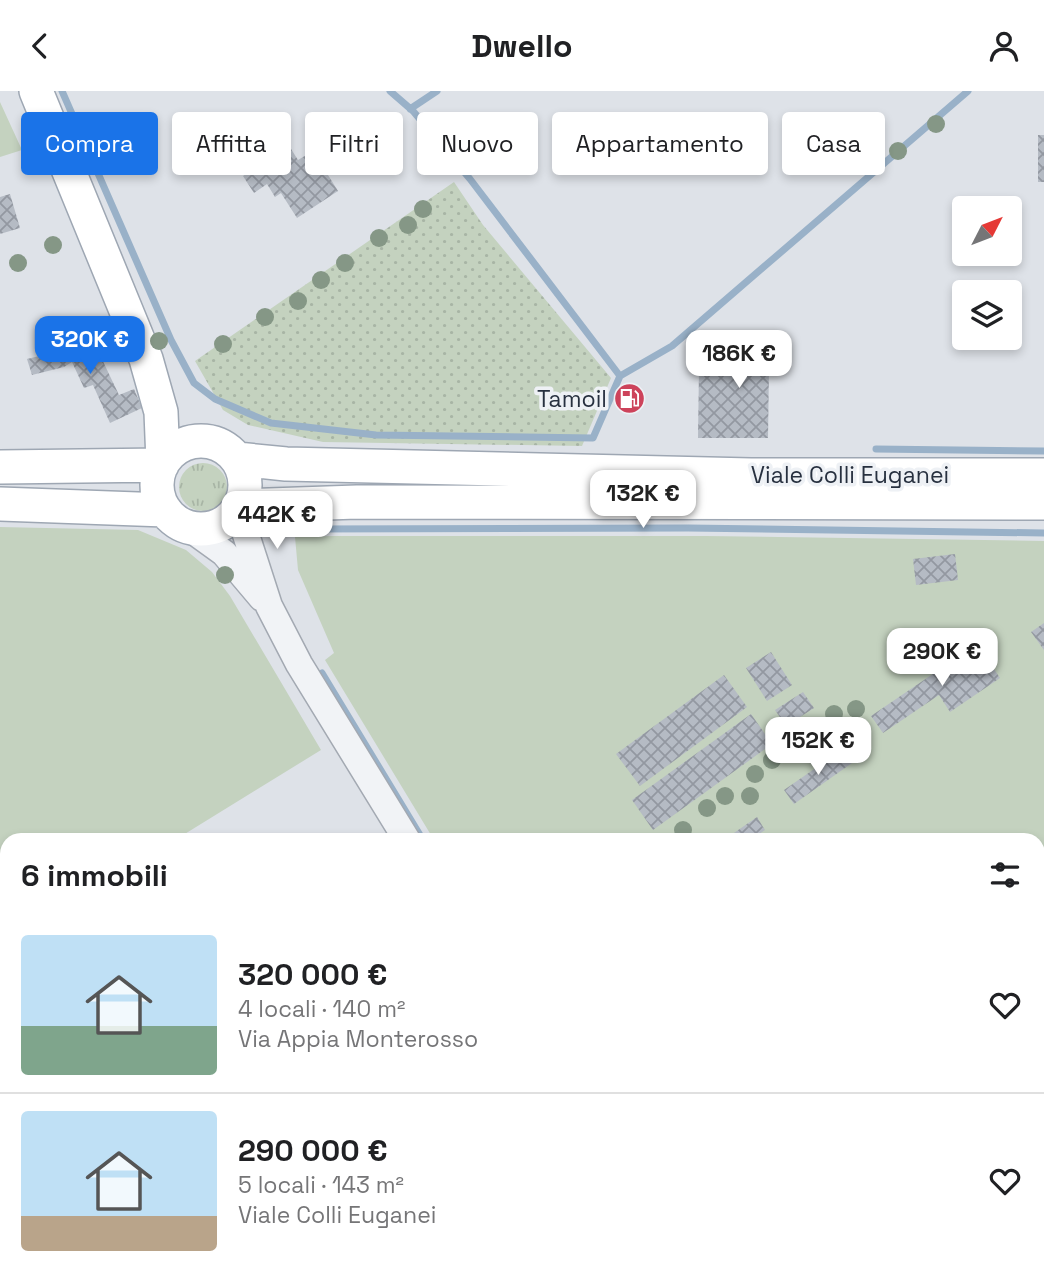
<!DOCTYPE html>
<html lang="it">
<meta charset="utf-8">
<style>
:root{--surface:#fff;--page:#f2f2f2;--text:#202124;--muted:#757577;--line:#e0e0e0;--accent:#1a73e8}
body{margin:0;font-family:"Space Grotesk",sans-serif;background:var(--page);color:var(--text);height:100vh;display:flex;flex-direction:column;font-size:26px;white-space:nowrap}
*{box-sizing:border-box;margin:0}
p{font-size:23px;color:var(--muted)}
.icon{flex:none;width:38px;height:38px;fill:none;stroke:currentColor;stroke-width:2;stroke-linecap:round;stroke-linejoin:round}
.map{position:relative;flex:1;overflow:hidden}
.side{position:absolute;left:0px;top:742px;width:1045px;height:448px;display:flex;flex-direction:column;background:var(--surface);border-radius:21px 21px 0 0;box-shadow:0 4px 10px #0003}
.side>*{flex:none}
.banner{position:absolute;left:21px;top:21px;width:1003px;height:63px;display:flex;gap:14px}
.needle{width:46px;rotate:48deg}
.buttons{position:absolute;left:952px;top:105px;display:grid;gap:14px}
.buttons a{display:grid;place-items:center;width:70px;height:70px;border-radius:7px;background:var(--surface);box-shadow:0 4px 10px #0003;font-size:35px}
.price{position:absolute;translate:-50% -60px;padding:0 16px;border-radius:14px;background:#fff;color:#222;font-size:23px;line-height:46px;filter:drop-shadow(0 2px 4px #0008)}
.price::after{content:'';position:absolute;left:50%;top:42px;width:21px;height:16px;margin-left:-10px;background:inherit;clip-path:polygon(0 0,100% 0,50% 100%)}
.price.selected{background:var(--accent);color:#fff}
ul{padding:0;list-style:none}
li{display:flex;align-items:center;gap:21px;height:175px;padding:0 21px}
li+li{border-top:2px solid var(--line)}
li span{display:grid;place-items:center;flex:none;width:196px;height:140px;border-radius:7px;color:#555}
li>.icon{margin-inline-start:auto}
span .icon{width:84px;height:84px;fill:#fffc;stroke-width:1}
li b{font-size:30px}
h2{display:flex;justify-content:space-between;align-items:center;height:84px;padding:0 21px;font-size:30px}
.pill{padding:0 24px;border-radius:7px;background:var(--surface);box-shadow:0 4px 10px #0003;font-size:24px;line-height:63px}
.pill.selected{background:var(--accent);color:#fff}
header{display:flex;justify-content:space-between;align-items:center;height:91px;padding:0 21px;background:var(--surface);font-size:32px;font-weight:600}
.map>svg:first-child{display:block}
</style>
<header><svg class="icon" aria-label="back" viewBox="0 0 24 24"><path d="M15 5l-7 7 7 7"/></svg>Dwello<svg class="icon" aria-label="person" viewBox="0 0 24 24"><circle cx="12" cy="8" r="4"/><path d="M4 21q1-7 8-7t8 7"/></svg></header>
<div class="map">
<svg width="1044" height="1190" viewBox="0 0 1044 1190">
<defs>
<pattern id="grass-tufts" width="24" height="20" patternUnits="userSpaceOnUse" patternTransform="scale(1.75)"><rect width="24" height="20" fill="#c4d2bf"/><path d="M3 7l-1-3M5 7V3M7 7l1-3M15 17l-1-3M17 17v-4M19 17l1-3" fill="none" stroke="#a8b5a5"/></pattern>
<pattern id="garden-dots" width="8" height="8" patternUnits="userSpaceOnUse" patternTransform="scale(1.75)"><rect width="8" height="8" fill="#c4d2bf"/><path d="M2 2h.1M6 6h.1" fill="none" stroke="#a8b5a5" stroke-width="1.8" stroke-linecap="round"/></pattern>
<pattern id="building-cross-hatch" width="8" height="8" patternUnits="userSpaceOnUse" patternTransform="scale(1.75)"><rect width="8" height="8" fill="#b5bbc4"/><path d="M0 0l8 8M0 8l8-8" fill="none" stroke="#9398a1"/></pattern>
</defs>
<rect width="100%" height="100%" fill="#dee2e8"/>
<path fill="url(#grass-tufts)" d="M179 396a24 24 0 1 1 48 0a24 24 0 1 1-48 0Z"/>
<path fill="#c4d2bf" d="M 0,11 L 22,59 L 0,66 Z
M 0,436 L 138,439 L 186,459 L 212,481 L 230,505 L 321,659 L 175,749 L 7,749 L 7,809 L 0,797 Z
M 334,445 L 705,445 L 1044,450 L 1044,1190 L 978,1190 L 973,1183 L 1038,1183 L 1038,749 L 434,749 L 325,569 L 334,562 L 298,479 L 295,446 Z"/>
<path fill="url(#garden-dots)" d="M 454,91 L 483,134 L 611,287 L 582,355 L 323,351 L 248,334 L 223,319 L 195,270 Z"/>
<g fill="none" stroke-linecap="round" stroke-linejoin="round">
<path stroke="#99b1c8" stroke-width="7" d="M 62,0 L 171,249 L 194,292 L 215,308 L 271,332 L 376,344 L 593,347 L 620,285 L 470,88 L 413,20 L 390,0
M 410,18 L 437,0
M 620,285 L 672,255 L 968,0
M 876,358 L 1044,360
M 291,441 L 311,438 L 688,437 L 1044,442
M 322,582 L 423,749"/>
</g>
<path fill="url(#building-cross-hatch)" d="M 274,31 L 298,69 L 313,60 L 338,100 L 297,127 L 281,102 L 275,106 L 267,93 L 254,102 L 243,85 L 249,81 L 234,57 Z
M 1038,44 L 1044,44 L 1044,91 L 1038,91 Z
M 10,103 L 20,137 L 0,143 L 0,106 Z
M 89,241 L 119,304 L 134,298 L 142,317 L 110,332 L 93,294 L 84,297 L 72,271 L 64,276 L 32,284 L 27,268 L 60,260 Z
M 736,246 L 783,247 L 784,281 L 769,278 L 768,347 L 698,347 L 699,277 L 718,277 L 718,260 L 737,260 Z
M 955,463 L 958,489 L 916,494 L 913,468 Z
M 1044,532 L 1044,559 L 1031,541 Z
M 977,553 L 1000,587 L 950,621 L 939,604 L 883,642 L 871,625 Z
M 771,561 L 792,594 L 767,610 L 746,577 Z
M 724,584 L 747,616 L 640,695 L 616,663 Z
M 803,601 L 814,617 L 786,635 L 775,619 Z
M 751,623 L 772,653 L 653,739 L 632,709 Z
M 843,658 L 852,672 L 794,713 L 784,699 Z
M 757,726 L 765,739 L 750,749 L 734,749 L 731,744 Z
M 7,1153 L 7,1183 L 63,1183 L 57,1190 L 0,1190 L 0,1162 Z
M 82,1183 L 148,1183 L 137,1190 L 87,1190 Z
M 894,1183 L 931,1183 L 936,1190 L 899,1190 Z"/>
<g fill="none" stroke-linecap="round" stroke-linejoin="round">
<defs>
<path id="minor" d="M 238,419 L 269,515 L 299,573 L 407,749
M 188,436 L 224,462 L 262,507
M 0,1055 L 7,1051
M 671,1183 L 675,1190"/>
<path id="major" d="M 36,0 L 146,268 L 161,321 L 163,371
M157 394a44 44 0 1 1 88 0a44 44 0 1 1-88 0Z
M 237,368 L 286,373 L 751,384 L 1044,384
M 0,376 L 162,374
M 0,413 L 165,419
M 241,415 L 357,411 L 1044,412"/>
</defs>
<use href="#minor" stroke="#a3a9b2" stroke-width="29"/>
<use href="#major" stroke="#9ea7b3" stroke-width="36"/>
<use href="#minor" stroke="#f1f3f6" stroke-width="26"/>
<use href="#major" stroke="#fff" stroke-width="33"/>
</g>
<g fill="#859786">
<circle cx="936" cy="33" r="9"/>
<circle cx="898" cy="60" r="9"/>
<circle cx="423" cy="118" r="9"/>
<circle cx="408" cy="134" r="9"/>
<circle cx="379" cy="147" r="9"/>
<circle cx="53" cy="154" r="9"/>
<circle cx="18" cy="172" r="9"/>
<circle cx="345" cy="172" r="9"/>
<circle cx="321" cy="189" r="9"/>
<circle cx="298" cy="210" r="9"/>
<circle cx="265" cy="226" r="9"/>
<circle cx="109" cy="250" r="9"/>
<circle cx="159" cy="250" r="9"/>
<circle cx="223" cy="253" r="9"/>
<circle cx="225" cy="484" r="9"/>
<circle cx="943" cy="562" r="9"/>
<circle cx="856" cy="618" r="9"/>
<circle cx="834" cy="623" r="9"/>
<circle cx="815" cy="639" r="9"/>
<circle cx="796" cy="656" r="9"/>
<circle cx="772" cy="669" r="9"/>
<circle cx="755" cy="683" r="9"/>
<circle cx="725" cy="705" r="9"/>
<circle cx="750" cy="705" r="9"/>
<circle cx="707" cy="717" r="9"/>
<circle cx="683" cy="739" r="9"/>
</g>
<defs>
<symbol id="fuel-disc" viewBox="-11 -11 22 22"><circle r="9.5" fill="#cd435b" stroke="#eef1f5"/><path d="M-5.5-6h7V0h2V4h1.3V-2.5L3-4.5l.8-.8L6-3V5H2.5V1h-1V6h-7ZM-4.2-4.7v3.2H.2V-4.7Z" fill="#fff"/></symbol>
</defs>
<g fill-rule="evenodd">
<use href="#fuel-disc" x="612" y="290" width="35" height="35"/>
</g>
<g text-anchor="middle" stroke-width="7" stroke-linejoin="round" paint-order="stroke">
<g font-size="23" fill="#27303f" stroke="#eef1f5" text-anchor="end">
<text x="607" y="316">Tamoil</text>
</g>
<g font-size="23" fill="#27303f" stroke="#eef1f5">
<text x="850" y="392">Viale Colli Euganei</text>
</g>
</g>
</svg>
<div class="buttons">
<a><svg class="needle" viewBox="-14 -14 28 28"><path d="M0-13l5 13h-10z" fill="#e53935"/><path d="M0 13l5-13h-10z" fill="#757577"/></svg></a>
<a><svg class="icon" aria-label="layers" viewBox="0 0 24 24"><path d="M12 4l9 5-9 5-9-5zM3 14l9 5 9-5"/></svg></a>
</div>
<b class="price selected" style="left:90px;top:285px">320K €</b>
<b class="price" style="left:739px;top:299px">186K €</b>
<b class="price" style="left:643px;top:439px">132K €</b>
<b class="price" style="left:277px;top:460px">442K €</b>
<b class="price" style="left:942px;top:597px">290K €</b>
<b class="price" style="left:818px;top:686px">152K €</b>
<div class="banner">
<a class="pill selected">Compra</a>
<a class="pill">Affitta</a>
<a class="pill">Filtri</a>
<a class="pill">Nuovo</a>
<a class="pill">Appartamento</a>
<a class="pill">Casa</a>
</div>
<section class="side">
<h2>6 immobili<svg class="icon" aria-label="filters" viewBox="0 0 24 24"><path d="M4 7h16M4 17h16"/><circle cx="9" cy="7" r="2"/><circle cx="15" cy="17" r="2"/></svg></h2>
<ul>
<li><span style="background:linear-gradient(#bfe0f5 65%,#7fa58c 0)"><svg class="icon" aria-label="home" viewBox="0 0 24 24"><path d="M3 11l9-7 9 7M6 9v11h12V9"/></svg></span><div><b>320 000 €</b><p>4 locali · 140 m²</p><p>Via Appia Monterosso</p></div><svg class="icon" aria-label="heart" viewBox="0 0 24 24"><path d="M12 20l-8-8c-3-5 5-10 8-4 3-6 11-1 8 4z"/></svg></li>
<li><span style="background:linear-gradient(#bfe0f5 75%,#b9a48a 0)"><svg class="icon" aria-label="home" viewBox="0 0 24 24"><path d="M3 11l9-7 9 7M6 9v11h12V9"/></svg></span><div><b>290 000 €</b><p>5 locali · 143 m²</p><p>Viale Colli Euganei</p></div><svg class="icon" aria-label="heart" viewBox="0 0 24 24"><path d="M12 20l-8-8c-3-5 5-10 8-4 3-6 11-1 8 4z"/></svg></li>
</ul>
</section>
</div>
